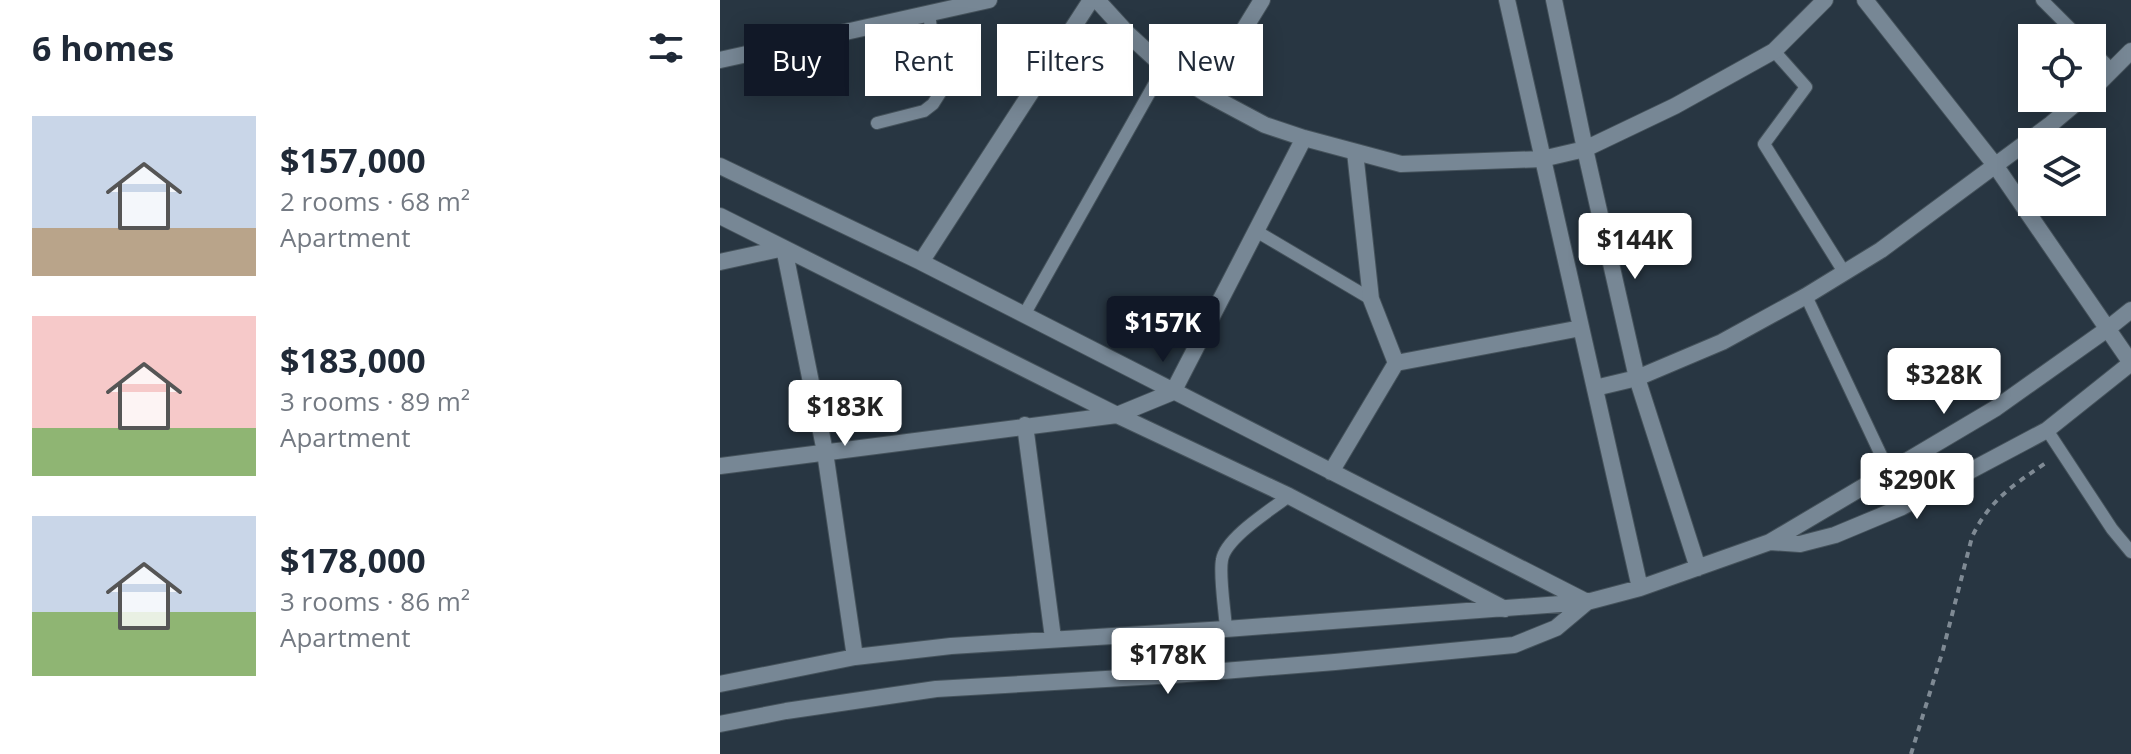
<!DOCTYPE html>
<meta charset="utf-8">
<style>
:root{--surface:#fff;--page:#f2f2f3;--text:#1f2937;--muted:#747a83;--accent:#111827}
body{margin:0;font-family:"Open Sans",sans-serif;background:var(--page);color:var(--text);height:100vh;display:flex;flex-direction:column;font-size:30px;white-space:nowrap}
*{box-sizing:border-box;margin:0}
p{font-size:26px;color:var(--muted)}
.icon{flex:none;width:44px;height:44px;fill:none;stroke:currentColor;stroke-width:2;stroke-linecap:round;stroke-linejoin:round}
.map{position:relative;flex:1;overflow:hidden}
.panel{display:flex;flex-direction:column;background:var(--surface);width:720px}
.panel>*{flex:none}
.banner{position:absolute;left:24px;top:24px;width:760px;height:72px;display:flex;gap:16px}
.fabs{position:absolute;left:1298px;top:24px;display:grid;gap:16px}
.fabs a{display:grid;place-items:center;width:88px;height:88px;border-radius:0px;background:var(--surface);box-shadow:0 4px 20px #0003;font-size:40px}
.price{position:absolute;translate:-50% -68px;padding:0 18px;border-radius:8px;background:#fff;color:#222;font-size:26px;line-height:52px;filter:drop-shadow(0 2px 4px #0008)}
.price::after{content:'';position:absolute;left:50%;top:48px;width:24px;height:18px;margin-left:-12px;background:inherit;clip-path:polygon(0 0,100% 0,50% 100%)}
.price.current{background:var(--accent);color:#fff}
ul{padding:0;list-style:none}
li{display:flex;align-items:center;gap:24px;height:200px;padding:0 32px}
li span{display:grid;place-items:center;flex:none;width:224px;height:160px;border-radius:0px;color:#555}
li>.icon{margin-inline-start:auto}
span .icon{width:96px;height:96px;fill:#fffc;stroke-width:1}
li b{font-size:34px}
h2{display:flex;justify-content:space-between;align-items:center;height:96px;padding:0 32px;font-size:34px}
.tag{padding:0 28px;border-radius:0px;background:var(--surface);box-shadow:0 4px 20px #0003;font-size:28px;line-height:72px}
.tag.current{background:var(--accent);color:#fff}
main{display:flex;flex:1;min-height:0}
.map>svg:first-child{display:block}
</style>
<main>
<section class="panel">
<h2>6 homes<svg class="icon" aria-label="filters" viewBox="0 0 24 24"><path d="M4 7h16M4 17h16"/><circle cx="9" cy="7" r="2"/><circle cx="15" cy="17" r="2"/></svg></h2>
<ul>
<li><span style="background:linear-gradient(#c9d6e8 70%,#b9a48a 0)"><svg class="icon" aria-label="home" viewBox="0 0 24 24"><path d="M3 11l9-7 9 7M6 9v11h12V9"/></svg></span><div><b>$157,000</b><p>2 rooms · 68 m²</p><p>Apartment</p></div></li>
<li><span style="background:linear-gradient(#f6c9c9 70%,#8fb573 0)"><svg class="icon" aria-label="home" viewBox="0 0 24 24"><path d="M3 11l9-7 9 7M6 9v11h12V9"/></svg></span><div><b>$183,000</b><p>3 rooms · 89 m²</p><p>Apartment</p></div></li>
<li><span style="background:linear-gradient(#c9d6e8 60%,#8fb573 0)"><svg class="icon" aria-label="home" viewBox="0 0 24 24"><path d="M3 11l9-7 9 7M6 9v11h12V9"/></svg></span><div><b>$178,000</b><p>3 rooms · 86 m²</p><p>Apartment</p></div></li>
</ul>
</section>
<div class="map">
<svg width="1411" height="754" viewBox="0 0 1411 754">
<rect width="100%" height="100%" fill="#283642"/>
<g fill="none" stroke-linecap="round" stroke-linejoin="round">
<defs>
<path id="lane" d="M 1322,0 L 1360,38
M 1372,50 L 1392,70
M 1054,51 L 1086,87 L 1044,144 L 1124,272
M 157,123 L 204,111 L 213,104 L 220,93 L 209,14
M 536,231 L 651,299
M 1086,296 L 1169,472
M 304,315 L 444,67
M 1327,430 L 1392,529 L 1411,552
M 506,629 C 505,612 499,575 502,560 C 505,538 552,509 569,496"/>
<path id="street" d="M 377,0 L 408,34 L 444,67 L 485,93 L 545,125 L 584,138 L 681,164 L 822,159 L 865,149 L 955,106 L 1054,51 L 1105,0
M 787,0 L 920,588
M 834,0 L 865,149 L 917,378 L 978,568
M 1145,0 L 1275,165 L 1411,363
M 0,60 L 269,0
M 1372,90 L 1411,51
M 485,93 L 542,0
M 0,166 L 201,262 L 867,602 L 836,628 L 794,645 L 615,662 L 454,675 L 216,689 L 66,711 L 0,724
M 0,216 L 397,415 L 569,496 L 785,609
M 0,262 L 64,248 L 105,452 L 135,657
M 201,262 L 371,0
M 676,363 L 861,328
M 875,388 L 917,378 L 1002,342 L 1086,296 L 1161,250 L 1331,124 L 1362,98
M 305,425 L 333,638
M 0,466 L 397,415 L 453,392 L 584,138
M 611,472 L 676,363 L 651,299 L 635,152
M 1050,542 L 1080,544 L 1115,535 L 1182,507 L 1327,430 L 1411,363
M 0,684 L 135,657 L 231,646 L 506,629 L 867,602 L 920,588 L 1050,542 L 1276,408 L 1386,330 L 1411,310"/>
</defs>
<use href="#lane" stroke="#45525b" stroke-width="14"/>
<use href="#street" stroke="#45525b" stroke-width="18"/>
<path stroke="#7f8a94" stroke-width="4" stroke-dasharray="6 6" stroke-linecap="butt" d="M 1191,754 L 1223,650 L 1252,537 C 1269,500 1295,484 1327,462"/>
<use href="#lane" stroke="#778795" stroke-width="12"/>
<use href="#street" stroke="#778795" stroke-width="16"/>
</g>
</svg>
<div class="fabs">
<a><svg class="icon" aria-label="locate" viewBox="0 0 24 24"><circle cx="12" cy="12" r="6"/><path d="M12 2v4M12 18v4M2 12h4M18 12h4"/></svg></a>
<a><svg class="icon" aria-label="layers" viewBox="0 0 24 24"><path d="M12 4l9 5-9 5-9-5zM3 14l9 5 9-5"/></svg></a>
</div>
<b class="price" style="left:915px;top:281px">$144K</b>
<b class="price current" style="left:443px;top:364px">$157K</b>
<b class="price" style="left:1224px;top:416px">$328K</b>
<b class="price" style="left:125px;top:448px">$183K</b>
<b class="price" style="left:1197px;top:521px">$290K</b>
<b class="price" style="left:448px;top:696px">$178K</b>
<div class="banner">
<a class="tag current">Buy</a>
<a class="tag">Rent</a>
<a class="tag">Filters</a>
<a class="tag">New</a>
</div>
</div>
</main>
